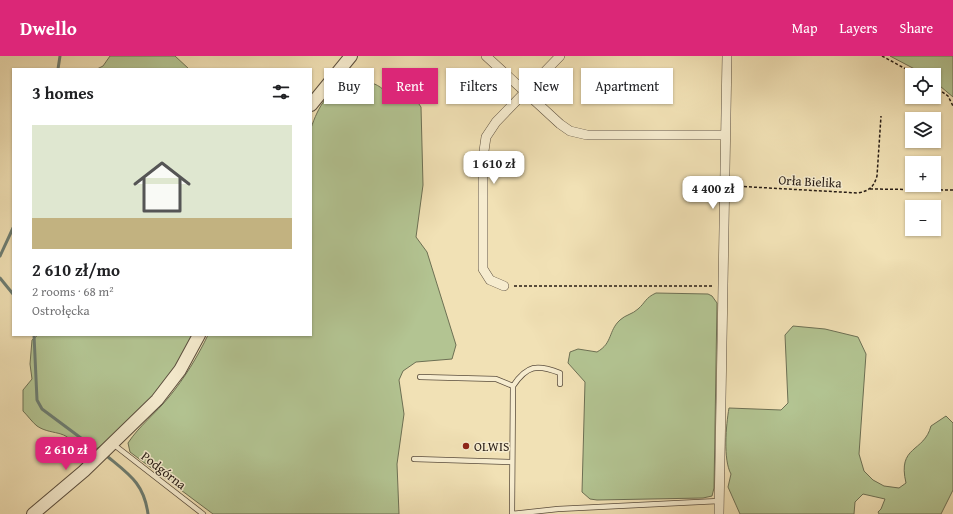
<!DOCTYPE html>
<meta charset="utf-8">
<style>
:root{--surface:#fff;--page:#f6f6f6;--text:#202124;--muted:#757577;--accent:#db2777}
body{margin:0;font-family:"Gentium Book Plus",serif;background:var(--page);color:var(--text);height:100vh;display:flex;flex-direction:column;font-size:15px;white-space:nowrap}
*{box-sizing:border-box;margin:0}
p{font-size:13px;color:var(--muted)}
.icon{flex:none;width:22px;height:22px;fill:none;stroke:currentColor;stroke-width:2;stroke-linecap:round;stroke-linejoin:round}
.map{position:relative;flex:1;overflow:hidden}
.sheet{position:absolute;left:12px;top:12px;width:300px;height:268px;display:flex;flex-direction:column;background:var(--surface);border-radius:0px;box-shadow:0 1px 3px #0004}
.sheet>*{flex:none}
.guide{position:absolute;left:324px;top:12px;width:380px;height:36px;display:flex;gap:8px}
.controls{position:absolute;left:905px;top:12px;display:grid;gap:8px}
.controls a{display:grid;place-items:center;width:36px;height:36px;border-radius:0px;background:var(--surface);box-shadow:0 1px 3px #0004;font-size:20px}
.price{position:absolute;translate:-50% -34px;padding:0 9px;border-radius:8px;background:#fff;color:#222;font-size:13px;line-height:26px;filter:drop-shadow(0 1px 2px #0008)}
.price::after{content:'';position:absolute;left:50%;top:24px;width:12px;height:9px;margin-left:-6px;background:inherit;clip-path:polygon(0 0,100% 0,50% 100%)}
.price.selected{background:var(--accent);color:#fff}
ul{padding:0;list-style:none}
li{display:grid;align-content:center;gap:8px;height:212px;padding:0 20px}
li span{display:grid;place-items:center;height:124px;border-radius:0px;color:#555}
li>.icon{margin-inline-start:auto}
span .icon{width:72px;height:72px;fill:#fffc;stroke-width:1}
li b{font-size:17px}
h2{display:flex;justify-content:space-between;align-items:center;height:48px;padding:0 20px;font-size:17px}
.chip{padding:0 14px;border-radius:0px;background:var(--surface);box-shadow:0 1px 3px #0004;font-size:14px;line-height:36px}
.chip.selected{background:var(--accent);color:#fff}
header{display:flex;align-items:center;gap:24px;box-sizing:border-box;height:56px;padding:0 20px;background:var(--accent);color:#fff}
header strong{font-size:19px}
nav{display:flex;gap:22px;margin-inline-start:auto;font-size:14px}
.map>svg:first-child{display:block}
</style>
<header>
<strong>Dwello</strong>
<nav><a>Map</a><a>Layers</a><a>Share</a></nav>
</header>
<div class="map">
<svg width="953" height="458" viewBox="0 0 953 458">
<rect width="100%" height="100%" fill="#f1e1b5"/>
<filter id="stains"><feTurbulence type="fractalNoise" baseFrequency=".005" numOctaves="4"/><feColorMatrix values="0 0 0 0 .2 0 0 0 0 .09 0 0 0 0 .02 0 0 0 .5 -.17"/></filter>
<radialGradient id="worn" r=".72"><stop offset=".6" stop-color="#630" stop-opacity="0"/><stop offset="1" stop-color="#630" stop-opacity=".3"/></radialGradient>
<path fill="#b3c492" stroke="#6d7054" d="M 110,0 L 175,0 L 189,13 L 97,13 L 103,10 Z
M 890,0 L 953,0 L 953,41 L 934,25 L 934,19 L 926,19 Z
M 371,27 C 381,29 385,37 394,40 C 400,41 407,40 414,41 L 421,51 L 423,129 L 416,181 L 427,196 L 456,289 L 452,303 L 416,306 L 403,315 L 399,324 L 404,358 L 397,408 L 399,458 L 213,458 L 130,396 L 128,387 C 139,370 156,357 169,341 C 184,323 198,300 208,279 L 311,279 L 311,72 C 318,52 328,30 352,32 L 361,45 L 366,43 Z
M 656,237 L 708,238 L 712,240 L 717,247 L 714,432 L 712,440 L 703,442 L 597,444 L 590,443 L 582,436 L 585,326 L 568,307 L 570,296 L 578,293 L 597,296 C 613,287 608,275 620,264 C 625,259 633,258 638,253 C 646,246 645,242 656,237 Z
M 793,270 L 825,273 L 858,281 L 866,298 L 859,398 L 864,415 L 873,424 L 884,430 L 899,432 L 906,427 C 897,389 924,397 931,370 L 946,360 L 953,367 L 953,434 L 941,458 L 879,458 L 878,456 L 881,453 L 885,443 L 863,438 L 855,446 L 854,458 L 740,458 L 728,431 L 731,418 C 723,404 726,369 729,352 L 781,354 L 788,347 L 785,279 Z
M 38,279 L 193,279 C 187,289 183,300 177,309 C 162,332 105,397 79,401 L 75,398 C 72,371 53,381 37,370 C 32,366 28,360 23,355 L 23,334 L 32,323 L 30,308 L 32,284 Z"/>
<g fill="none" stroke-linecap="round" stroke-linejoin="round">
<path stroke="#6d7d72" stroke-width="3" d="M 58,13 L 60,0
M 0,200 L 13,172
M 0,222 L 13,238
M 34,279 L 37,344 L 42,353 L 93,391
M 108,401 C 130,419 144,428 148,458"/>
<defs>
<path id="service" d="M 420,321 L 496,323 L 513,330 L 512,457
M 513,330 C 527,309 537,308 560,317 L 560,328
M 113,388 L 203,458
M 414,403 L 512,406
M 512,458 L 558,453 L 719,445"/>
<path id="minor" d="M 486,0 L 560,68 L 570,75 L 587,79 L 725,79
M 504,230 L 490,224 L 483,213 L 483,102 L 486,81 L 496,66 L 560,0
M 719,458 L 727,0"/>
<path id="tertiary" d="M 311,49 L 351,0
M 33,458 L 84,415 L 157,344 L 180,314 L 199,279"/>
</defs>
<use href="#service" stroke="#5a4d3d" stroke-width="6"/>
<use href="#minor" stroke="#5a4d3d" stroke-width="10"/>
<use href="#tertiary" stroke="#5a4d3d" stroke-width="14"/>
<path stroke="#271c15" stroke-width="1.5" stroke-dasharray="3 2" stroke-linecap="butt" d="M 882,0 L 917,19
M 934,30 L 948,40 L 953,50
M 734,130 L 858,137 C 869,135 874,131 877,120 L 881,60
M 870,133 L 953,134
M 514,230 L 714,230"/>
<use href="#service" stroke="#f6eccf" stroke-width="4.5"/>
<use href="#minor" stroke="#f6eccf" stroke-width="9"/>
<use href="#tertiary" stroke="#f6eccf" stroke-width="12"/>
</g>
<circle fill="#8f2418" stroke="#f6eccf" stroke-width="1.5" cx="466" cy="390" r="4"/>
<g text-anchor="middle" stroke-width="3" stroke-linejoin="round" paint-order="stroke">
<g font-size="13" fill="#271c15" stroke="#f6eccf">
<text transform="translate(810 125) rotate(3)" y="5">Orła Bielika</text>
<text transform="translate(164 414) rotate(38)" y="5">Podgórna</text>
</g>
<g font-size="13" fill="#271c15" stroke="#f6eccf" text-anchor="start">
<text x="474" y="395">OLWIS</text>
</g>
</g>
<rect width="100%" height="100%" filter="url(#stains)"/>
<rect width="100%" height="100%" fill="url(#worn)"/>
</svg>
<div class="controls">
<a><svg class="icon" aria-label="locate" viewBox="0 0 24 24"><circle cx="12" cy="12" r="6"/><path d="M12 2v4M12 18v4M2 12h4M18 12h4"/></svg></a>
<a><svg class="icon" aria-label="layers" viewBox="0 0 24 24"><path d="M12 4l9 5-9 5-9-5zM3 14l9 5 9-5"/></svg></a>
<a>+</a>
<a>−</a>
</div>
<b class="price" style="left:494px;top:129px">1 610 zł</b>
<b class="price" style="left:713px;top:154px">4 400 zł</b>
<b class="price selected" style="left:66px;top:415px">2 610 zł</b>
<div class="guide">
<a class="chip">Buy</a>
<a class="chip selected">Rent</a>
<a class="chip">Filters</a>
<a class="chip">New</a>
<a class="chip">Apartment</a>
</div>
<section class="sheet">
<h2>3 homes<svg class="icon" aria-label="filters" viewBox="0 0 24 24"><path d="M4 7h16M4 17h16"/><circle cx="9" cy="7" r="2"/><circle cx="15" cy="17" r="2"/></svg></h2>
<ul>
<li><span style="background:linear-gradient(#dfe7d0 75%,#c2b280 0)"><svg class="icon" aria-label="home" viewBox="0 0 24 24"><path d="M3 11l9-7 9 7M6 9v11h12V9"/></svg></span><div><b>2 610 zł/mo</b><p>2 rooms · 68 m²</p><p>Ostrołęcka</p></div></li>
</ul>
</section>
</div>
